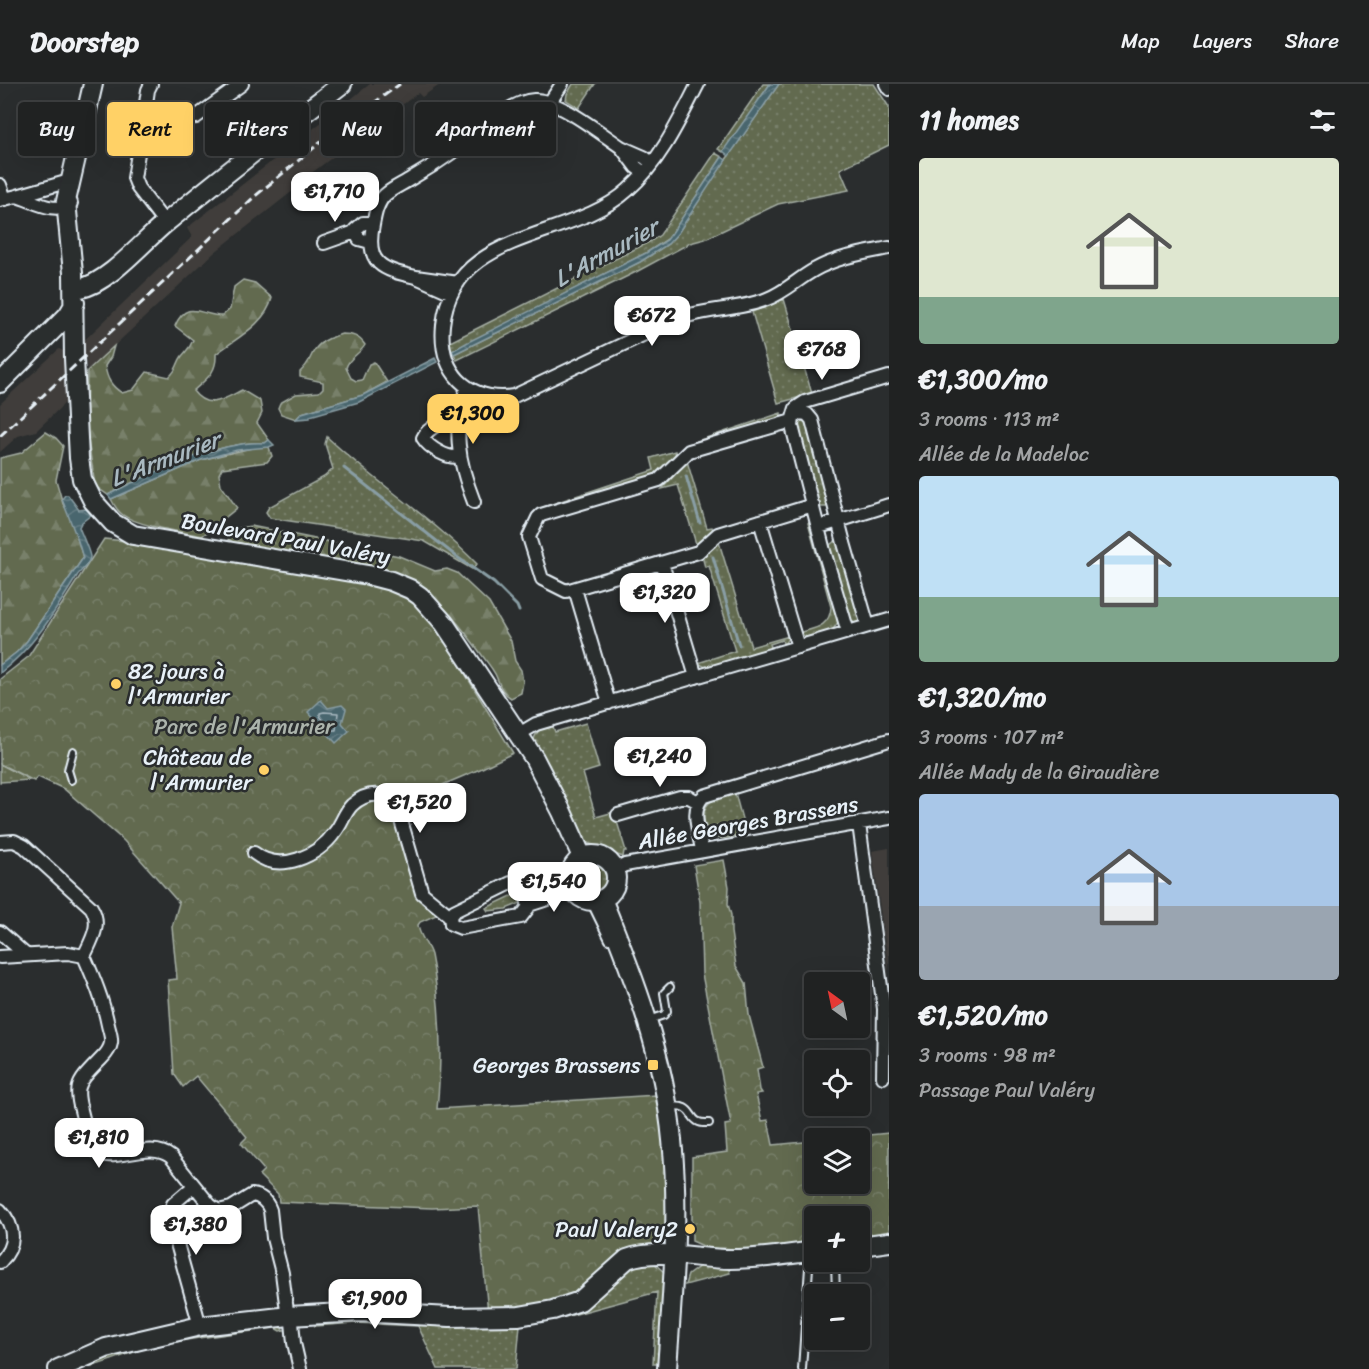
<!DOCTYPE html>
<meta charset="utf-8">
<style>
:root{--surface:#202222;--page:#2d2f2f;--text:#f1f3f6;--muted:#a2a4a5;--line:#3d3f40;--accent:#ffd166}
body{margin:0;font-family:Sriracha,sans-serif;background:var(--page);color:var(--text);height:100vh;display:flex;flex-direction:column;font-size:22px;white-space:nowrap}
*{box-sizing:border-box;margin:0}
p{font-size:20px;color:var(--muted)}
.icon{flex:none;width:33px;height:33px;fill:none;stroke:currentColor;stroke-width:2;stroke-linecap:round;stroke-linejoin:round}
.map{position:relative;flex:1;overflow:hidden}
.side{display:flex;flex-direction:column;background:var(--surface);width:480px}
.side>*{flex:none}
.hud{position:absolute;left:18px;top:18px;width:570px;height:54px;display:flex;gap:12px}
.needle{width:39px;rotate:327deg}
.controls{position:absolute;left:804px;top:888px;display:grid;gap:12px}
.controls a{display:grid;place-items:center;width:66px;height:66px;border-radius:6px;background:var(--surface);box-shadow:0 6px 24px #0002,0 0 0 2px var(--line);font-size:30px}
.price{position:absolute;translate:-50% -51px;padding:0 14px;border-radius:12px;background:#fff;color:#222;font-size:20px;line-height:39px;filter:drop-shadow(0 2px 3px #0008)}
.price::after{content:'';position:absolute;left:50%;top:36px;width:18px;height:14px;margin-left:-9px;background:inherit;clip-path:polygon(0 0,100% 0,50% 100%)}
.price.current{background:var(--accent);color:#111}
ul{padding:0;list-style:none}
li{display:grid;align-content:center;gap:12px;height:318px;padding:0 30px}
li span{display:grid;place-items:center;height:186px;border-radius:6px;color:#555}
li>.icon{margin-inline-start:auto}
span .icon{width:108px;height:108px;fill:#fffc;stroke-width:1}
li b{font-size:26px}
h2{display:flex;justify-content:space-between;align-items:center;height:72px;padding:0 30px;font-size:26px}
.pill{padding:0 21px;border-radius:6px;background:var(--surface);box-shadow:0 6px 24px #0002,0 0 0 2px var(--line);font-size:21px;line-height:54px}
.pill.current{background:var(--accent);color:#111}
header{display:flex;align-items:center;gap:36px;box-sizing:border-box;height:84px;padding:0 30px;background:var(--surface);border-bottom:2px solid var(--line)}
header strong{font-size:28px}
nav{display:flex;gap:33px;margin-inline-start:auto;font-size:21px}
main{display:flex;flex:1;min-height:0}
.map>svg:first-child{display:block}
</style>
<header>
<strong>Doorstep</strong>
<nav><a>Map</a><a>Layers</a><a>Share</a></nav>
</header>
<main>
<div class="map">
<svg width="889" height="1285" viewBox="0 0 889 1285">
<defs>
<pattern id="grass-dots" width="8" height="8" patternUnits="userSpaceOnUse" patternTransform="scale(1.5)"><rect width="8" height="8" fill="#626a50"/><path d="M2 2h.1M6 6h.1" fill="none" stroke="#78806a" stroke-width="1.8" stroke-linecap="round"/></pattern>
<pattern id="forest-firs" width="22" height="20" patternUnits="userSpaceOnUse" patternTransform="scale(1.5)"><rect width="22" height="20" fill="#626a50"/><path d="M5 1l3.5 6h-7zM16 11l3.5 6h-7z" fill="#78806a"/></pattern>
<pattern id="park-crowns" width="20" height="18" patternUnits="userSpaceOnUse" patternTransform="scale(1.5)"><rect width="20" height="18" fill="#626a50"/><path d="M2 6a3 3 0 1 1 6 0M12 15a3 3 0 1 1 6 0" fill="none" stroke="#78806a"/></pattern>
<pattern id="water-waves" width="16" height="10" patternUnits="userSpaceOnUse" patternTransform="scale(1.5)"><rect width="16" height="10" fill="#4a666e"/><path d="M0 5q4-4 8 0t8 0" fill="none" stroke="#647c83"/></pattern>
</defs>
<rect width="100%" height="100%" fill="#2a2d2e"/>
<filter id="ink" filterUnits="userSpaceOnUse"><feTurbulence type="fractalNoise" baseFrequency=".0167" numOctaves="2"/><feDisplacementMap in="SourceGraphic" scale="12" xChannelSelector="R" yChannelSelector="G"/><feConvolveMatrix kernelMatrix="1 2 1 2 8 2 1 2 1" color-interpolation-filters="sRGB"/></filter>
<g filter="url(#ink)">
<path fill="#403e3b" d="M 370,0 L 441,0 L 422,13 L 418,9 L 293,103 L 294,106 L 215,168 L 87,287 L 86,274 L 71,289 L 69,315 L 36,347 L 18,352 L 0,368 L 0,320 L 59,265 L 70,270 L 192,153 L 187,144 Z
M 889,764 L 889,890 L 872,767 Z"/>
<path fill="url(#grass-dots)" stroke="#a5aea4" stroke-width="1.5" d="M 573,0 L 595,0 L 579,24 L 566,16 L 567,10 Z
M 763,0 L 770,0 L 723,68 L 718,65 Z
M 779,0 L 874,0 L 889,23 L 889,61 L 840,85 L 849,106 L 778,120 L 705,155 L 690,159 L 636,188 L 457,276 L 454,270 L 640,178 L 668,160 L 678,149 L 716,90 Z
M 530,21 L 542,21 L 498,49 L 494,43 L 512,28 Z
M 715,69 L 722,73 L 669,154 L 646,169 L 452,267 L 450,258 L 651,157 L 660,151 Z
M 784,215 L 812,310 L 778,319 L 752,228 Z
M 781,329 L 782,335 L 695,361 L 694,358 Z
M 806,333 L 829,420 L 826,423 L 819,423 L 817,421 L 796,338 L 797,335 Z
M 327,353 C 375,398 431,433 477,480 L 472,485 L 424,457 L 270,434 L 266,428 L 269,423 L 324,393 L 333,385 L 325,360 Z
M 675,367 L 676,373 L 658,392 L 544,426 L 543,423 L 654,386 L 651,374 Z
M 687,377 L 707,444 L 712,443 L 713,446 L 697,463 L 678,401 L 662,405 Z
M 814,437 L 839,537 L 831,548 L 810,555 L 799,549 C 815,544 830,543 831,523 L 808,439 Z
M 718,455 L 751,563 L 789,552 L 785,559 L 783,559 L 782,556 L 770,560 L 772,566 L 709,585 L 698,579 L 735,567 L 709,482 L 705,483 L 702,472 Z
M 835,457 L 838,458 L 860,530 L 858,539 L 856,540 L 849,535 L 827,463 Z
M 586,639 L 599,684 L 583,689 L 596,733 L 614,728 L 626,767 L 624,767 L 623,773 L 595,763 L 583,756 L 533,659 C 535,648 541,643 552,640 L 555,648 Z
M 0,680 L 31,696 L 0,698 Z
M 735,709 L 746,750 C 738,752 726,755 718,754 C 704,751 699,728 709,719 C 715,713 727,712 735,709 Z
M579 793a14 14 0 1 1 28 0a14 14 0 1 1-28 0Z
M 520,808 L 523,818 L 506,825 L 488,827 L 486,824 Z
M 654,1179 L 665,1189 L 660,1280 L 653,1280 L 657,1208 L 565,1233 L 520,1241 L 516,1285 L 438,1285 L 418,1242 L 356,1239 L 315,1242 L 315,1235 L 441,1238 L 629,1180 Z
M 700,1182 L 728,1183 L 730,1189 L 685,1201 L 688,1191 Z
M 275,1240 L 284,1246 L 280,1247 L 275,1244 L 268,1245 C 229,1250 188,1254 150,1263 C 123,1270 97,1285 70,1285 L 154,1256 Z"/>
<path fill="url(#forest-firs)" stroke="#a5aea4" stroke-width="1.5" d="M 243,196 L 255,199 L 272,214 C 266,240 235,255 216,270 C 217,289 206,295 193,307 C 208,327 224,315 242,306 L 260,317 L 262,329 L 257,339 L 269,356 L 265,359 C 223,355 146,391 108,411 L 95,402 L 86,342 L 87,287 L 114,262 L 111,273 L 105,282 C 107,295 111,302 122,309 L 133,306 L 147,288 L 169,293 C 179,284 176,280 182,272 C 187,266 190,264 193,256 L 175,242 C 187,214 202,232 222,232 L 230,225 L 234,203 Z
M 342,250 C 352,250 359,252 365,261 C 360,270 348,274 346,284 L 351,294 L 356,297 L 362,296 L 369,280 L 374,278 L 387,298 L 363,311 L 302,329 L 296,335 L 281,330 L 278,324 L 280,319 L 296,310 L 319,308 L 323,304 L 323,298 L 300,293 L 300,288 C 311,278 309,273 316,264 C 322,256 333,253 342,250 Z
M 46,348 L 56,354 L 63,362 L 56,396 L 63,420 L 69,429 L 78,457 L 83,474 L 27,557 L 17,568 L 0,581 L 0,374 L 21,369 Z
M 256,363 L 269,363 L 272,372 L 267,378 L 222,384 L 219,390 L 221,401 L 237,424 L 202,452 C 182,448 138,442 123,431 C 117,427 114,421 111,415 L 201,376 Z
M 251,442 L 399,472 L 435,487 L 447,485 L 457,489 L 489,519 L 511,557 L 515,577 L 521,586 L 523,598 L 521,609 L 511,614 C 497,605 501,597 492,585 C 464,546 435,503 389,486 L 233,458 L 228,455 L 233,445 Z"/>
<path fill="url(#park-crowns)" stroke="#a5aea4" stroke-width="1.5" d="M 104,455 L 170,461 L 364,494 L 407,511 L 437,543 L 513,669 L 480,685 L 391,723 L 418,811 L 422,819 L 436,831 L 420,838 L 418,841 C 419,852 428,860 431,871 C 441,921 442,974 437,1025 L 656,1011 L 665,1060 L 667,1147 L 661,1159 L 569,1215 L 488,1229 L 478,1122 L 432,1124 L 279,1118 L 278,1110 L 259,1091 L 264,1086 L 241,1059 L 247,1053 L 196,992 L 183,1003 L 174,990 L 168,896 L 177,895 L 172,843 L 179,819 L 124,757 L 64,705 L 38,693 L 34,697 L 0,680 L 0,595 L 28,573 Z
M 724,776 L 729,803 L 728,820 L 731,831 L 731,848 L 736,882 L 746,899 L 749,931 L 763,983 L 757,985 L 760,1006 L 762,1009 L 756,1010 L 762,1037 L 768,1036 L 773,1061 L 814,1057 L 814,1100 L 860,1100 L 860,1054 L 837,1054 L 889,1049 L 889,1154 L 860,1158 L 860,1132 L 814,1132 L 814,1163 L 721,1170 L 692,1157 L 692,1073 L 727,1068 L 725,1041 L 731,1040 L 702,890 L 700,818 L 694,781 Z"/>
<path fill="url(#water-waves)" stroke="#899ea5" stroke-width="1.5" d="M 770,0 L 779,0 L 729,72 L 723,67 Z
M 722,73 L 726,76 L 678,149 L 668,160 L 640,178 L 454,270 L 452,267 L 468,258 L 646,169 L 667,156 L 672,149 Z
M 435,274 L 437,278 L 359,318 L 310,332 L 310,334 L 296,335 L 302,329 L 363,311 Z
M 269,356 L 274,361 L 269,363 L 237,366 L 201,376 L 111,415 L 108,411 C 146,391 223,355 265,359 Z
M 65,411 L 68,411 L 79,426 L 86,425 L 91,431 L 81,439 L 79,443 C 81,449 90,468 90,473 C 90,480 80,487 77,492 C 53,530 36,561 0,589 L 0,581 L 17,568 L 27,557 L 83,474 L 78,457 L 62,415 Z
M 321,616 L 328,624 L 342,621 L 346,625 L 342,639 L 349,647 L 336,659 L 308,628 Z"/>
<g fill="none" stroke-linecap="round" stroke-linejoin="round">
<path stroke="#a9b9c1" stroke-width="1.5" d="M 324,628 L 338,629 L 336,646 L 332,646 L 320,632 L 320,629 Z"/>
<path stroke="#899ea5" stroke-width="3" d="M 344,384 L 457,473 L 494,499 L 517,522 L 519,527
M 686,392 L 700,439
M 713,473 L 739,561"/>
<defs>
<path id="lane" d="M 71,696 L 68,686 L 73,667
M 590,817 L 609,856
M 649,936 L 664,931 L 667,927 L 664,909 L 670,903
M 668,1023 C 699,1018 684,1041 709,1039
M 835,1178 L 836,1210
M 802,1285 L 810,1169"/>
<path id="street" d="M 698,0 C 679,37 660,78 628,106 C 571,158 453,144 443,241 C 441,261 445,281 459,296 C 474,311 494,315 514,312 L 674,236 C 704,224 737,227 767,215 C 785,208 798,195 814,186 C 837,173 864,169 889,164
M 886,0 L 889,5
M 550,18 L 562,0
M 145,26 L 148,6 L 151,0
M 644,89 L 636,83 L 621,63 L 644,73 L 652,79
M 0,101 L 5,115
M 0,116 L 17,112
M 71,119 C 55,131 34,117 17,112 L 73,96
M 165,139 L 138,104 L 134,94 L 145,26 C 161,27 181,35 196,33 L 242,0
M 370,158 L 359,155 L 355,146 L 363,139 L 373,139
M 324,159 L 355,148
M 416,193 C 382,186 365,180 373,141 C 375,130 377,119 385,111 C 393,104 403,100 412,94 C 426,86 440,77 454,67 C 475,52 509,17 534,16 C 558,15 600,49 621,63
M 452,209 L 416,193 L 458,199
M 467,303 C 452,345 458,377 474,418
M 793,334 L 796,324 L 805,318 L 889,293
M 459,335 C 447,334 427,344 423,354 C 429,364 449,376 460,372
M 792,337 L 689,367 L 659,396 L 541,431 L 538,434 L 529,453 L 542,495 L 566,507 L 698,468 L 718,450 L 813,421
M 760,437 L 798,563
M 819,443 L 889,421
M 662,479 L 696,593
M 575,505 L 609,619
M 848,548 L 824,467 L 792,342 L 793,334 L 799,329 L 807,330 L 812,336 L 844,459 L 868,542
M 519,650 L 536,640 L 889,536
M 618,731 L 680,713 L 689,713 L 698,718
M 859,740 L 884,925 L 883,993
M 0,758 L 14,757 L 24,762 L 91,823 C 102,840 92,855 84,872
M 702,767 C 700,750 689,724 704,712 L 889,656
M 254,769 C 280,790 318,772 335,748 C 342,740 344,729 352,721 C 367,707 389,706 398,726 L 422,809 L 450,832
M 615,786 L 625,781 L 889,734
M 511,799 C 524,799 529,813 528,824 L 521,833 L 461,844 L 451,840 L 450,832 L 454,827 Z
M 525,808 L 570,791
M 529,821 L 563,810 L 575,809
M 0,848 L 26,871
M 0,873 L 68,869 L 84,872 C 94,895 103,916 108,941 C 109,946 112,953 111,959 C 110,965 106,970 102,974 C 75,1002 74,1000 84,1038 C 87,1048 88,1060 96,1067 C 111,1081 150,1055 171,1073 L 210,1121 L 218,1127 L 231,1124 L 252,1111 C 261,1112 267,1118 270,1126 L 273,1154 L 282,1189 L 287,1227 L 292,1238 L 294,1259 L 300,1285
M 194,1102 L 173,1120 L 169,1131 L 200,1242
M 0,1126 C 16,1143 16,1162 0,1178"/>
<path id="secondary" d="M 93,0 L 66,117 L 73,189 L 74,274 L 79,374 L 82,395 L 93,417 L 113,439 L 133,451 L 368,491 L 391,497 L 410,505 L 420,512 L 444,539 L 534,674 L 562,728 L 582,773
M 81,204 C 109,199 145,155 168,137 C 225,90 283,45 342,0
M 0,299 L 68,231 L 75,219
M570 794a23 23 0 1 1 46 0a23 23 0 1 1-46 0Z
M 602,815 C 634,893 664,971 672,1056 C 680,1132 672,1209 667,1285
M 860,1162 L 889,1158
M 58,1285 L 106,1264 L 200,1242 L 289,1232 L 360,1228 L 450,1233 L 519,1232 L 553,1226 L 580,1217 L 627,1175 C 657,1164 699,1175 730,1175 C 758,1175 787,1171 814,1167"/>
</defs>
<use href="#lane" stroke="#e8f1f8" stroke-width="10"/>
<use href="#street" stroke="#e8f1f8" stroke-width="16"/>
<use href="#secondary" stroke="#e8f1f8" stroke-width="22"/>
<use href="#lane" stroke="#2a2d2e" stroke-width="6"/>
<use href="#street" stroke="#2a2d2e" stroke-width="12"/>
<use href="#secondary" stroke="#2a2d2e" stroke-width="18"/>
<path stroke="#e8f1f8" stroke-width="3" stroke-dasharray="9 4.5" stroke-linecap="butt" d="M 0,352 L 254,113 L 327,53 L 400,0"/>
</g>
</g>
<g fill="#ffd166" stroke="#2a2d2e" stroke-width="2">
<circle cx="116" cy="600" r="6"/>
<circle cx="264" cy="686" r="6"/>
<rect x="647" y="975" width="12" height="12" rx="3"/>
<circle cx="690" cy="1145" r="6"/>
</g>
<g text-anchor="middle" stroke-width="5" stroke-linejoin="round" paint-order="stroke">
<g font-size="22" fill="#e8f1f8" stroke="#2a2d2e">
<text transform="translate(286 454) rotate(10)" y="8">Boulevard Paul Valéry</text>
<text transform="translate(748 738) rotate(-10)" y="8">Allée Georges Brassens</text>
</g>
<g font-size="22" fill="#e8f1f8" stroke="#2a2d2e" text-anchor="end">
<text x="128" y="595" text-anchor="start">82 jours à<tspan x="128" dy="25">l'Armurier</tspan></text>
<text x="252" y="681">Château de<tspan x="252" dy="25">l'Armurier</tspan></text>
<text x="641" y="989">Georges Brassens</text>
<text x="678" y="1153">Paul Valery2</text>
</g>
<g font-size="22" fill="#acb4ac" stroke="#2a2d2e">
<text x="244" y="650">Parc de l'Armurier</text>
</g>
<g font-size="24" font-style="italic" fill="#a9b9c1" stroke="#2a2d2e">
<text transform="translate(606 169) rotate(-29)" y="8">L'Armurier</text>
<text transform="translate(165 375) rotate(-21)" y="8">L'Armurier</text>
</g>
</g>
</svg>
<div class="controls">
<a><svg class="needle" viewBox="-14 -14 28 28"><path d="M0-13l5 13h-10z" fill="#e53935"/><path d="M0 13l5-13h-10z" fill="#a2a4a5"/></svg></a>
<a><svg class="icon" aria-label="locate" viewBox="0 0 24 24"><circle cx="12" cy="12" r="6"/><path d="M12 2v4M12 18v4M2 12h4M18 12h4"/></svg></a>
<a><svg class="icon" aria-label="layers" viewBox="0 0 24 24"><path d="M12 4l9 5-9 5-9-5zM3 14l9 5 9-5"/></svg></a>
<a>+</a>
<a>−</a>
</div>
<b class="price" style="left:335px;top:139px">€1,710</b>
<b class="price" style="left:652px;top:263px">€672</b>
<b class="price" style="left:822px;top:297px">€768</b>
<b class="price current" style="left:473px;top:361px">€1,300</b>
<b class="price" style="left:665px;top:540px">€1,320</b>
<b class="price" style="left:660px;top:704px">€1,240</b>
<b class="price" style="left:420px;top:750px">€1,520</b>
<b class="price" style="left:554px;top:829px">€1,540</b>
<b class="price" style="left:99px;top:1085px">€1,810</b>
<b class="price" style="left:196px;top:1172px">€1,380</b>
<b class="price" style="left:375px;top:1246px">€1,900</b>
<div class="hud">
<a class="pill">Buy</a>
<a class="pill current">Rent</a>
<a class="pill">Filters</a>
<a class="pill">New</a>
<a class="pill">Apartment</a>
</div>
</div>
<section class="side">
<h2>11 homes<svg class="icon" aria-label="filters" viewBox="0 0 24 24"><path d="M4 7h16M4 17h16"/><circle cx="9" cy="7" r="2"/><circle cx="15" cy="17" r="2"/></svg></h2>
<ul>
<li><span style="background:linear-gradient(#dfe7d0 75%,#7fa58c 0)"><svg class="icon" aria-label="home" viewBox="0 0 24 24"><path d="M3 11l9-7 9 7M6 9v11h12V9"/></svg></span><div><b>€1,300/mo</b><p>3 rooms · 113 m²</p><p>Allée de la Madeloc</p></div></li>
<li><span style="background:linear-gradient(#bfe0f5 65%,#7fa58c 0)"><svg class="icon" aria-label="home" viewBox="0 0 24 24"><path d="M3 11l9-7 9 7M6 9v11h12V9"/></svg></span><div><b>€1,320/mo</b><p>3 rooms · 107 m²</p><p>Allée Mady de la Giraudière</p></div></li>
<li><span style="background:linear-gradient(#a9c7e8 60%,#9aa5b1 0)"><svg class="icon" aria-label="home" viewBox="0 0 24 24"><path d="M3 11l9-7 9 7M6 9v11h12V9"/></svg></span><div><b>€1,520/mo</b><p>3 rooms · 98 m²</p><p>Passage Paul Valéry</p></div></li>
</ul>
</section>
</main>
